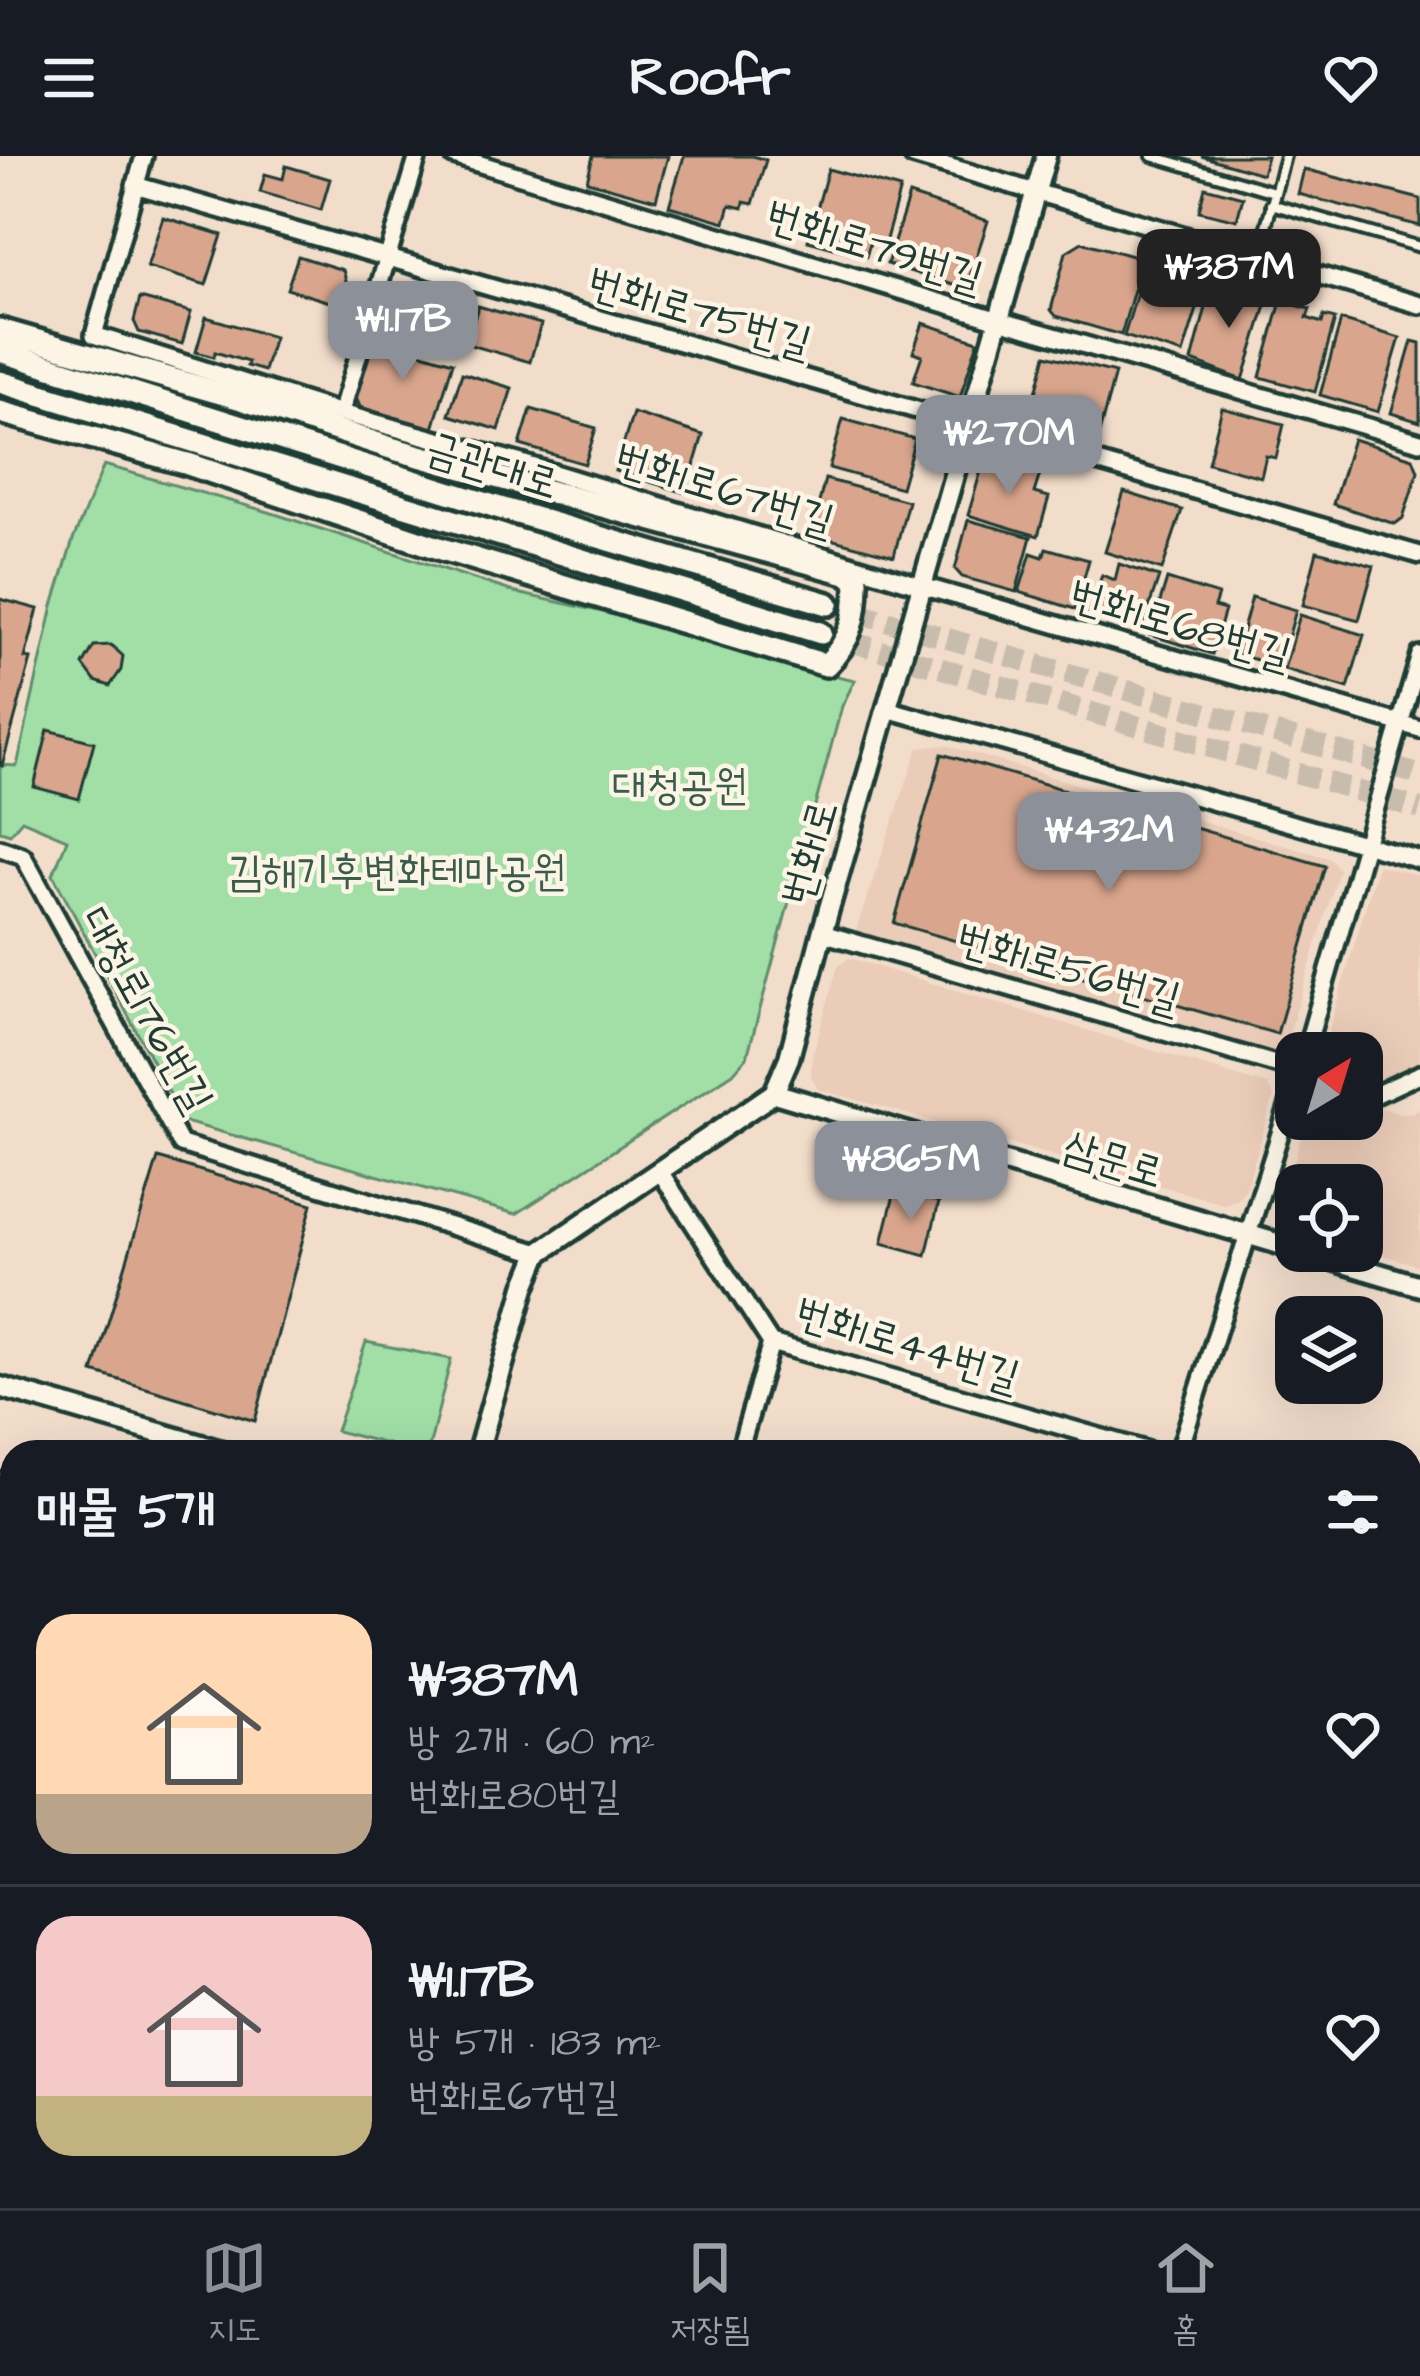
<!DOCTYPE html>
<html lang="ko">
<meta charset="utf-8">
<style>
:root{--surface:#171b24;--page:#242831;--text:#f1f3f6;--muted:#9ea1a6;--line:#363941;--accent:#8c9099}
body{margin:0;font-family:"Architects Daughter","Poor Story",sans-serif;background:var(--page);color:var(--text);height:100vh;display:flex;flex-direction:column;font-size:45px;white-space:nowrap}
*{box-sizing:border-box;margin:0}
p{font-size:39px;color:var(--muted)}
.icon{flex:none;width:66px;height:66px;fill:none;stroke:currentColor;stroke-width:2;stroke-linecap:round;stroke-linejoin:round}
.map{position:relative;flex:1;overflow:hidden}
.side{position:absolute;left:0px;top:1284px;width:1422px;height:768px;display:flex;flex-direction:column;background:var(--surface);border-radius:36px 36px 0 0;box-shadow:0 12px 48px #0002}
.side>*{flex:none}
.needle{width:78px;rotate:38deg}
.tools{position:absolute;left:1275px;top:876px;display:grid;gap:24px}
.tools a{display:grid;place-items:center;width:108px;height:108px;border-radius:24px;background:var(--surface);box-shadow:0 12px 48px #0002;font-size:60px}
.price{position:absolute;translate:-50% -102px;padding:0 27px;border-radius:24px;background:var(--accent);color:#fff;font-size:39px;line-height:78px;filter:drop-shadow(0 3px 6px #0008)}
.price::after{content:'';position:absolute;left:50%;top:72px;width:36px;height:27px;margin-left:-18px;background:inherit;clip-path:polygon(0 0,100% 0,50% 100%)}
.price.active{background:#222;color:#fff}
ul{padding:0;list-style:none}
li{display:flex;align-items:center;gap:36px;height:300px;padding:0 36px}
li+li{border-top:3px solid var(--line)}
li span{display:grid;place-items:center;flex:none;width:336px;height:240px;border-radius:36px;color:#555}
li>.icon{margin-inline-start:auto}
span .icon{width:144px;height:144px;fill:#fffc;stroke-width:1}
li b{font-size:51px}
h2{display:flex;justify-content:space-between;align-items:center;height:144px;padding:0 36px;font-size:51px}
header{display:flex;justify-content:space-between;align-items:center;height:156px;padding:0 36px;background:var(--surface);font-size:54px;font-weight:700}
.dock{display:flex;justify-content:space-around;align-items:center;height:168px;border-top:3px solid var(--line);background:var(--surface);font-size:33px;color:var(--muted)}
.dock a{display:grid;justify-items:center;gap:6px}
.dock .active{color:var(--accent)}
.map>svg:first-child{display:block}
</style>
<header><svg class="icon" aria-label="menu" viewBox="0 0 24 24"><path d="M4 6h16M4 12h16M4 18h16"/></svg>Roofr<svg class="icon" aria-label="heart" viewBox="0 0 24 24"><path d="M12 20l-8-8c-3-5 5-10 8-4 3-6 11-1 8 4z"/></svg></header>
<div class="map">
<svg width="1420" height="2052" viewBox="0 0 1420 2052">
<rect width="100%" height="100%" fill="#f2ddcb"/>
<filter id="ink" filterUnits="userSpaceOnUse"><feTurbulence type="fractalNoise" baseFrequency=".00833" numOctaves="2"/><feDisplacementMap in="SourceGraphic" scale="24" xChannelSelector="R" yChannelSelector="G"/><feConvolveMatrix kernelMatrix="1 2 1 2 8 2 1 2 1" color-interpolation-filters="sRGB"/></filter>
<g filter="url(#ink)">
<path fill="#eaccb8" d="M 945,589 L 1331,703 L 1339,714 L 1286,888 L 1274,900 L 868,786 L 856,774 L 918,592 Z
M 1378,709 L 1420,720 L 1420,924 L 1405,931 L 1362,921 L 1362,897 L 1322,897 Z
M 849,802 L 1267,929 L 1274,940 L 1246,1032 L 1238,1043 L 1224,1048 L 818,933 L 811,920 L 812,901 L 838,810 Z
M 1362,946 L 1399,957 L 1411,957 L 1420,953 L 1420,1110 L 1362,1093 L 1362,1029 L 1296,1029 L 1296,1074 L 1289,1072 L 1279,1057 L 1306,963 L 1362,963 Z
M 296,2040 L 934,2040 L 930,2052 L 316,2052 L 294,2046 Z"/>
<path fill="#a1dfa7" stroke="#608e6e" stroke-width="3" d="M 104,309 L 269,356 L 517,437 L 644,465 L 773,506 L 855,524 L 842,550 L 747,901 L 733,917 L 516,1058 L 185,966 L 53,719 L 67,683 L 22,664 L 10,678 L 0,675 L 0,609 L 17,610 L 53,450 L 73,384 Z
M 366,1186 L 451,1203 L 428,1296 L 418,1296 L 336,1275 Z
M 0,1544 L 12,1547 L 12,1681 L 0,1678 Z"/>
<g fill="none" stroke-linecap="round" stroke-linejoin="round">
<path stroke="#87cfe8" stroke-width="33" d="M 0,1515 L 12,1518
M 1410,1959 L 1420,1961"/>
</g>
<path fill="#d9a68d" stroke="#1f3d34" stroke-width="3" d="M 593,0 L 668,0 L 656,44 L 587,25 Z
M 684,0 L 753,0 L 766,4 L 753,48 L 744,46 L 743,52 L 730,49 L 725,66 L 669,50 Z
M 1201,0 L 1267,0 L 1262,18 Z
M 286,10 L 330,23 L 321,54 L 260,36 L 265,18 L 283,23 Z
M 828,13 L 900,33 L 885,87 L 871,83 L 866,101 L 808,85 Z
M 1304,13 L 1420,43 L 1420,70 L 1298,38 Z
M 1205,31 L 1243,41 L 1237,64 L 1199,55 Z
M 909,39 L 988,65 L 966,133 L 887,108 Z
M 163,61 L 222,79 L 206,129 L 147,111 Z
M 1082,86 L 1143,103 L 1121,179 L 1056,160 L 1051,154 L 1066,96 Z
M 298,100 L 343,114 L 348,132 L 343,150 L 287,133 Z
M 1141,124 L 1201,140 L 1183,198 L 1124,180 Z
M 1212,128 L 1268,143 L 1243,224 L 1192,205 Z
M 140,142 L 191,156 L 182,188 L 139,176 L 134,165 Z
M 1281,145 L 1310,153 L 1307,162 L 1322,167 L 1324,160 L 1335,163 L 1315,236 L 1260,221 Z
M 478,150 L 541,168 L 530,206 L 467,188 Z
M 206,161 L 274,181 L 264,215 L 247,210 L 248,206 L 215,196 L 214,201 L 196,196 Z
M 1341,164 L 1400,182 L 1378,256 L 1320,239 Z
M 923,167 L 978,185 L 960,241 L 913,226 L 922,199 L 913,196 Z
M 372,182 L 453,206 L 433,273 L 360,251 L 355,239 Z
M 1412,185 L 1420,187 L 1420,266 L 1391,257 Z
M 1046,199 L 1115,217 L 1099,278 L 1030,259 Z
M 462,217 L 512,232 L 499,274 L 449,259 Z
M 1222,252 L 1284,268 L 1276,302 L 1266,300 L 1261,321 L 1208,307 Z
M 531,253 L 596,272 L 585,308 L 520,289 Z
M 633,257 L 703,279 L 686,337 L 615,315 Z
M 843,263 L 915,283 L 901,332 L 829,312 Z
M 1353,283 L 1413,302 L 1418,315 L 1403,362 L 1395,368 L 1333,348 Z
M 985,301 L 1040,318 L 1034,337 L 1049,341 L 1038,380 L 968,359 Z
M 825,323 L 908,345 L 894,400 L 811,378 Z
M 1124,336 L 1182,354 L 1162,414 L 1105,396 Z
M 968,364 L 1031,381 L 1016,436 L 962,421 L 955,413 Z
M 1046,392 L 1089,404 L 1075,453 L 1019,436 L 1031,397 L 1043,401 Z
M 1317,395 L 1374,410 L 1359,464 L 1303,449 Z
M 1119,408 L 1159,421 L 1141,475 L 1089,458 L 1102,419 L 1115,424 Z
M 1167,423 L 1218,439 L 1214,451 L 1225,454 L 1212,498 L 1150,479 Z
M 1252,441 L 1296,454 L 1280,511 L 1236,498 Z
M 0,443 L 38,453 L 25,502 L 31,503 L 2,610 L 0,609 Z
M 1300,459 L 1364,479 L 1348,532 L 1284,513 Z
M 111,489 L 123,500 L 121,514 L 110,530 L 95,525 L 83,509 L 94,490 Z
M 48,574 L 94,586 L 79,643 L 34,631 Z
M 942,598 L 1325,710 L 1277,878 L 894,767 Z
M 158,1002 L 312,1048 L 255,1265 L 93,1216 Z
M 895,1035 L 939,1046 L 926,1099 L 882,1087 Z
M 0,1693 L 12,1696 L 12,1738 L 0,1735 Z
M 0,1773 L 12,1776 L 12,1886 L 9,1898 L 12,1899 L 12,1940 L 0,1937 L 0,1876 L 3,1865 L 0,1864 Z
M 522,2040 L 620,2040 L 616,2052 L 529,2052 L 531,2046 L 523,2043 Z
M 679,2040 L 717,2040 L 714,2052 L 676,2052 Z
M 1056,2040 L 1145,2040 L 1142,2052 L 1099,2052 Z"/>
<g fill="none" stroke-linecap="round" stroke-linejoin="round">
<path stroke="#c8bdad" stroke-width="21" stroke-dasharray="21 10" stroke-linecap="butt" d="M 828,448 L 1420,619
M 821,477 L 1420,653"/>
<defs>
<path id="service" d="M 1152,0 L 1274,36
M 1271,48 L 1420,91
M 1258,100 L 1285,0
M 1282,2040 L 1324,2052
M 1165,2052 L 1169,2040"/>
<path id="minor" d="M 144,0 L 94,179 L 341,257 L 518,306 L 922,430 L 1420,573
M 454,0 L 999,164 L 1420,286
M 913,0 L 1420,149
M 135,29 L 1420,399
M 341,257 L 418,0
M 887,553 L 1420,704
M 0,692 L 23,700 L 181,988 L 539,1097
M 822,777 L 1296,914
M 1305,897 L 1420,499
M 1362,933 L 1377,938 L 1420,918
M 659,1014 L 771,1187 L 1152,1296
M 739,1296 L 771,1187
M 1179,1296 L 1296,927
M 0,1325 L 12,1329
M 1410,1371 L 1420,1374
M 0,1438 L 12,1441
M 1410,1489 L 1420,1492
M 1410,1639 L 1420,1607
M 1410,1734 L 1420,1736
M 1410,1831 L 1420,1832"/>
<path id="tertiary" d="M 774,937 L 1296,1093
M 1303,1095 L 1420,1130
M 0,1231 L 225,1296
M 478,1296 L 525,1131 L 539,1097 L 774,937 L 789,902 L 822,777 L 1046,0
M 1410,1640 L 1420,1643
M 0,2024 L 12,2027
M 57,2040 L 99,2052
M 256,2052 L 260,2040"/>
<path id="secondary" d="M 0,174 L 241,243 L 394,293 L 847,417 L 857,425 C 857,460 852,484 826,509 L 445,394 L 188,308 L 0,256
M 0,195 L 500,352 L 828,448
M 0,226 L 821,477"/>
</defs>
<use href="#service" stroke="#1f3d34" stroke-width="16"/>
<use href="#minor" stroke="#1f3d34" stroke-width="24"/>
<use href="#tertiary" stroke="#1f3d34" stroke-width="27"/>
<use href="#secondary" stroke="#1f3d34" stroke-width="30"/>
<use href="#service" stroke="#fcf5e5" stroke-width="8"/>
<use href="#minor" stroke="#fcf5e5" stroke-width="15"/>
<use href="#tertiary" stroke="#fcf5e5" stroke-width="18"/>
<use href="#secondary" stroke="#fcf5e5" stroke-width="21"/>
</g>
</g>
<g text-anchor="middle" stroke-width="9" stroke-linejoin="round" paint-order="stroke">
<g font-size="42" fill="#1f3d34" stroke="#fcf5e5">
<text transform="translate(875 89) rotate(17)" y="15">번화1로79번길</text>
<text transform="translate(700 155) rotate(16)" y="15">번화1로75번길</text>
<text transform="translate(493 308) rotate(17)" y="15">금관대로</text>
<text transform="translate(725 332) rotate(17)" y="15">번화1로67번길</text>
<text transform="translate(1181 467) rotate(16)" y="15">번화1로68번길</text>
<text transform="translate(808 696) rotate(-74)" y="15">번화1로</text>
<text transform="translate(1069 811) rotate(16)" y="15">번화1로56번길</text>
<text transform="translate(148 853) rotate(61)" y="15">대청로176번길</text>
<text transform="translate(1114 1002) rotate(17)" y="15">삼문로</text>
<text transform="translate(908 1187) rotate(17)" y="15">번화1로44번길</text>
</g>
<g font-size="42" fill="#395d4b" stroke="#fcf5e5">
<text x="680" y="643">대청공원</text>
<text x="397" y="729">김해기후변화테마공원</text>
</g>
</g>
</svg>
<div class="tools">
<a><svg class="needle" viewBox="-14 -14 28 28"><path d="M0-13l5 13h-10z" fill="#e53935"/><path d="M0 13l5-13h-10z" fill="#9ea1a6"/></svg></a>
<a><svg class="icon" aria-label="locate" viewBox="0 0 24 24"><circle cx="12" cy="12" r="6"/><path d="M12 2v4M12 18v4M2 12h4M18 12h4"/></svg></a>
<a><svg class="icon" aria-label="layers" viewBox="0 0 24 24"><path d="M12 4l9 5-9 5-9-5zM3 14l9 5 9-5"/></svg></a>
</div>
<b class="price active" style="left:1229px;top:175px">₩387M</b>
<b class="price" style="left:403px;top:227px">₩1.17B</b>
<b class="price" style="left:1009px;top:341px">₩270M</b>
<b class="price" style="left:1109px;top:738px">₩432M</b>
<b class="price" style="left:911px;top:1067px">₩865M</b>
<section class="side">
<h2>매물 5개<svg class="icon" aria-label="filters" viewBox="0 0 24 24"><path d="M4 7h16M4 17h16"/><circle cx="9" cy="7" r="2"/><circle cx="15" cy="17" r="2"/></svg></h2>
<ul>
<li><span style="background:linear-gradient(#ffd9b3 75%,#b9a48a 0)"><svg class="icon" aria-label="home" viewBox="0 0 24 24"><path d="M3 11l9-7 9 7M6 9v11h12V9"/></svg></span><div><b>₩387M</b><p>방 2개 · 60 m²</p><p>번화1로80번길</p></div><svg class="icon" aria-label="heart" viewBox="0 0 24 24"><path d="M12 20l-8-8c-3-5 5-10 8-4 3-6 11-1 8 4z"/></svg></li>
<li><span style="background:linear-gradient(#f6c9c9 75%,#c2b280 0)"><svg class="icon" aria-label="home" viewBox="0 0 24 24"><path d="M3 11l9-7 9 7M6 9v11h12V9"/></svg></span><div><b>₩1.17B</b><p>방 5개 · 183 m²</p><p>번화1로67번길</p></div><svg class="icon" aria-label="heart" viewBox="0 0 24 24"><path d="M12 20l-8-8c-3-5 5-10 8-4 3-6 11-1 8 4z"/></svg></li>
</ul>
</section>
</div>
<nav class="dock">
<a class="active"><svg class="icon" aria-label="map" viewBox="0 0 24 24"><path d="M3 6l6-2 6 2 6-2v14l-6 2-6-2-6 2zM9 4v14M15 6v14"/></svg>지도</a>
<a><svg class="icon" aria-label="saved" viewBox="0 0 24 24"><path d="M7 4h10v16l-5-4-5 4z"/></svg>저장됨</a>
<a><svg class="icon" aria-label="home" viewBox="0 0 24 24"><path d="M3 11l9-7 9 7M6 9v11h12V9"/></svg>홈</a>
</nav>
